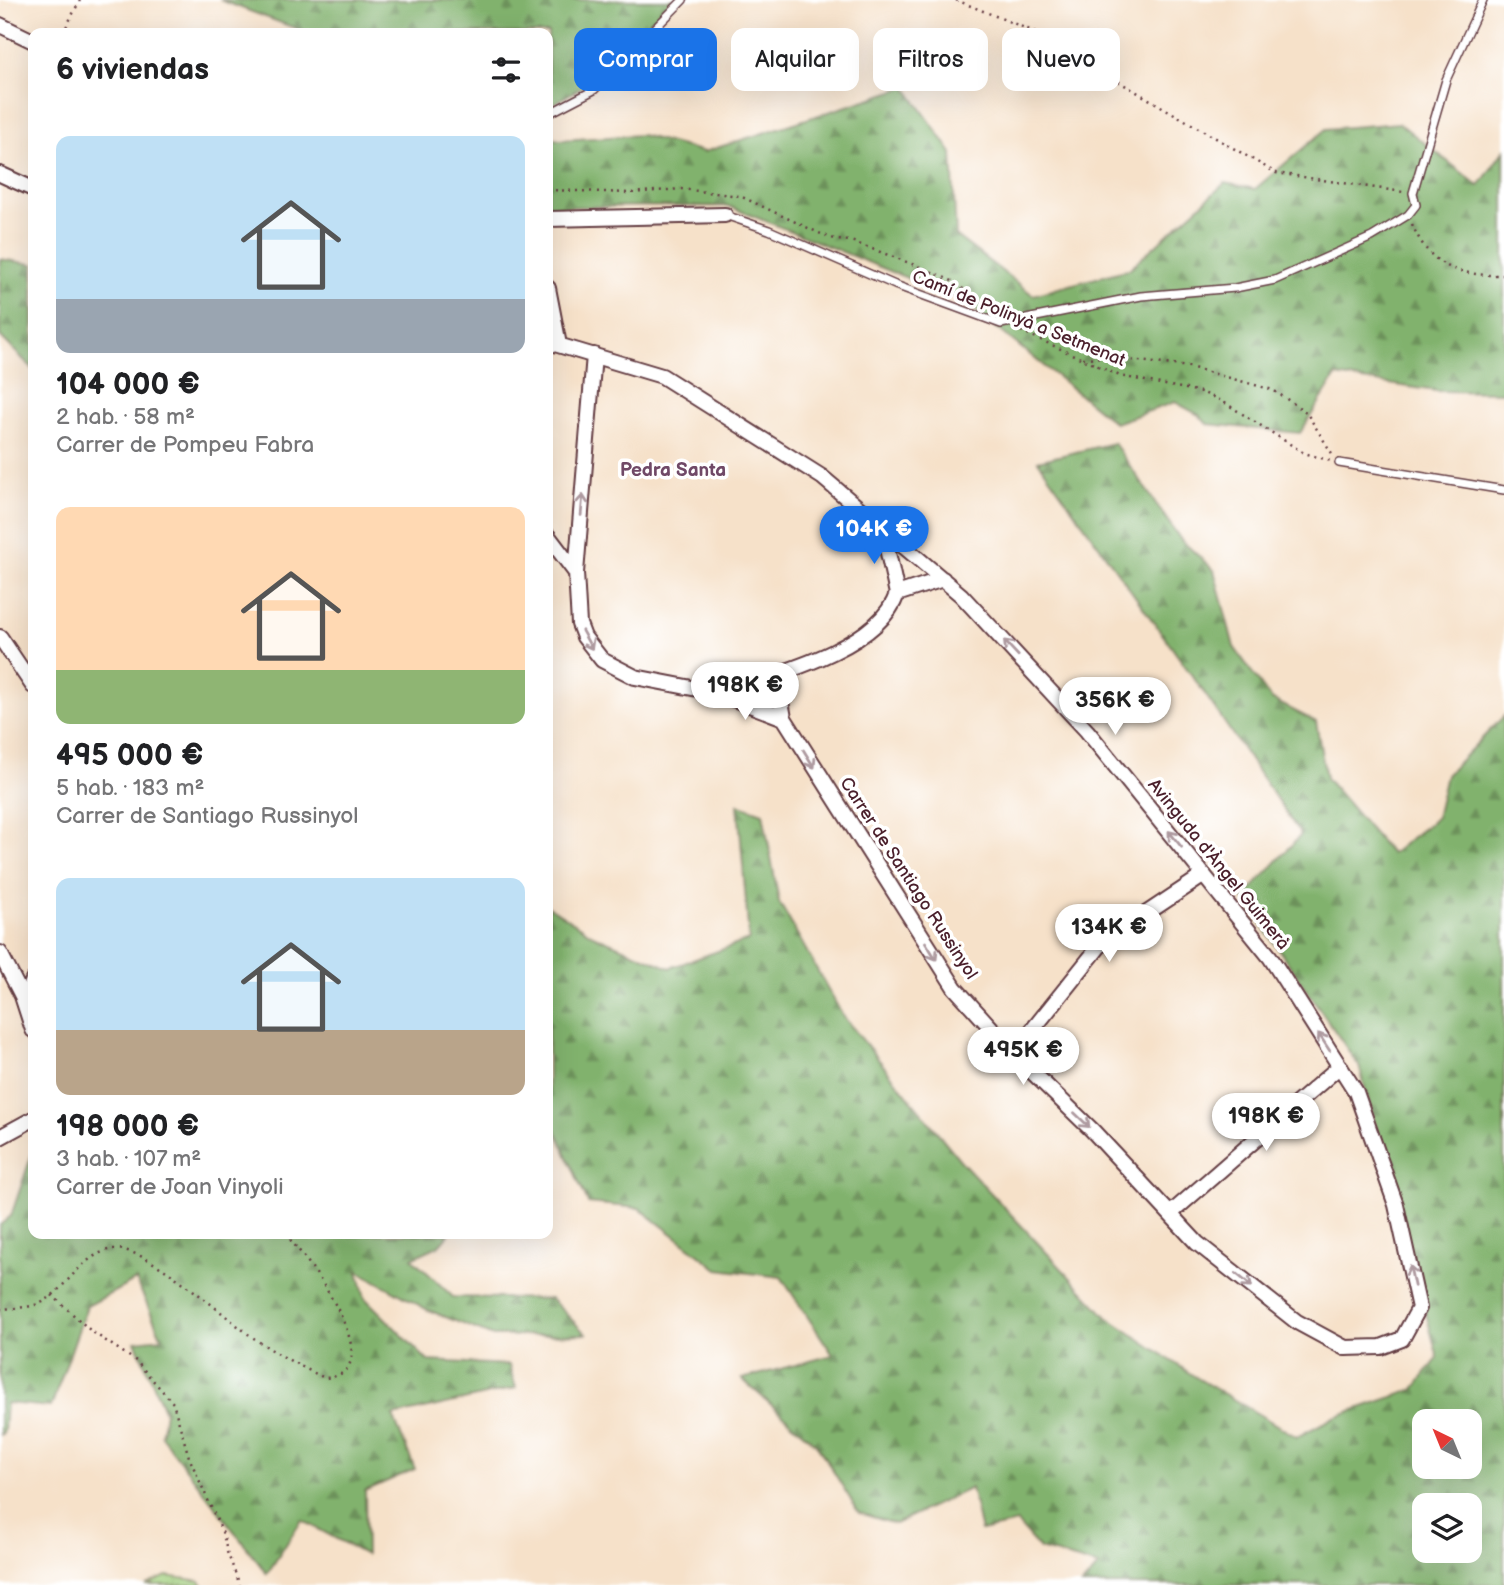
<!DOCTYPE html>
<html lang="es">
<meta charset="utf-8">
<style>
:root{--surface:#fff;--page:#f2f2f2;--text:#202124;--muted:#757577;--accent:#1a73e8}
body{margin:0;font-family:"Balsamiq Sans",sans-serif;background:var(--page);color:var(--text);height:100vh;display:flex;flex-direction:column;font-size:26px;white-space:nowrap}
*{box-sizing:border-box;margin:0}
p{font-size:23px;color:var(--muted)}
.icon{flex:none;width:38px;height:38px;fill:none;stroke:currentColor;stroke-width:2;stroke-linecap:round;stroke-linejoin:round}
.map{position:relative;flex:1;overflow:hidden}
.details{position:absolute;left:28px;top:28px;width:525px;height:1211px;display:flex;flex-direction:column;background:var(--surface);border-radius:14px;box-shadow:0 7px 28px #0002}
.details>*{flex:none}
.banner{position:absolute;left:574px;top:28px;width:665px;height:63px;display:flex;gap:14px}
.needle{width:46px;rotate:317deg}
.controls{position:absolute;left:1412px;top:1409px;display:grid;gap:14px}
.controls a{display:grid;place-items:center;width:70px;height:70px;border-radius:14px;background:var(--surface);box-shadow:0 7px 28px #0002;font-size:35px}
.price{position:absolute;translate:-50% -60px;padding:0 16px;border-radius:24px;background:#fff;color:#222;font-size:23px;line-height:46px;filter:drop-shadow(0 2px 4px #0008)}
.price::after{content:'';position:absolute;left:50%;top:42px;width:21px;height:16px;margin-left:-10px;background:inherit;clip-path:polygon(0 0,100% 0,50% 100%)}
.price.active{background:var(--accent);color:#fff}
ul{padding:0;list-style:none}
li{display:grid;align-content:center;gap:14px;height:371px;padding:0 28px}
li span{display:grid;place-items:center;height:217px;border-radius:14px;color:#555}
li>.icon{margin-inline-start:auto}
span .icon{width:126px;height:126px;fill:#fffc;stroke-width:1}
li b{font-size:30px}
h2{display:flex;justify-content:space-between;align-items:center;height:84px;padding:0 28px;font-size:30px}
.tag{padding:0 24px;border-radius:14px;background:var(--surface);box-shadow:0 7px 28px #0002;font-size:24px;line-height:63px}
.tag.active{background:var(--accent);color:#fff}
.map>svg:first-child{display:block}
</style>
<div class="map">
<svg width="1504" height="1585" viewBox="0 0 1504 1585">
<defs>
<pattern id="grass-tufts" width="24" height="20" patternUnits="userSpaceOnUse" patternTransform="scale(1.75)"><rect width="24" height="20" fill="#a2d07e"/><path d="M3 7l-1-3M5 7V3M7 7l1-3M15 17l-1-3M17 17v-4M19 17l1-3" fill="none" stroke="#8db26d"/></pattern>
<pattern id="forest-firs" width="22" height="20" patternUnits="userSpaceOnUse" patternTransform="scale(1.75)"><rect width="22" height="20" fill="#81b26d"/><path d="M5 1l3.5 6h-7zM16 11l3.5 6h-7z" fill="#6c905a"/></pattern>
</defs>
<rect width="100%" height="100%" fill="#fff"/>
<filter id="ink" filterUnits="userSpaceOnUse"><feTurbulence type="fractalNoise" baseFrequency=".0143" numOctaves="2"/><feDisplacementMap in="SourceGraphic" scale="14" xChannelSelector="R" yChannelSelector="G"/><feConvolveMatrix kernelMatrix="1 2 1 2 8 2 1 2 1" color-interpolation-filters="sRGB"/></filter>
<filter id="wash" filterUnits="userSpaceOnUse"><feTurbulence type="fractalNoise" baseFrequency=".00686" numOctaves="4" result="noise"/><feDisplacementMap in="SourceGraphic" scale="28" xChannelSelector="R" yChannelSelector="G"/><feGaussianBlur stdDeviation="1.57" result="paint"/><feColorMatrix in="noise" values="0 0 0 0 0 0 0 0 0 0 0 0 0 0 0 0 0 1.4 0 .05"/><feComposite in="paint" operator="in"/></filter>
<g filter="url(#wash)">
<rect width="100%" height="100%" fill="#f6e1c9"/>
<path fill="url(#grass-tufts)" stroke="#767854" stroke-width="2" d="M 167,1576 L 200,1581 L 203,1585 L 146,1585 Z"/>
<path fill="url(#forest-firs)" stroke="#66684c" stroke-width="2" fill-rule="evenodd" d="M 220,0 L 672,0 L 588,83 L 548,107 L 548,33 L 308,33 Z
M 906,87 L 952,153 L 956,236 L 1033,295 L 1129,269 L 1225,183 L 1255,189 L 1326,129 L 1399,123 L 1479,186 L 1504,150 L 1504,392 L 1436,391 L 1336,376 L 1300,433 L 1207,424 L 1199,415 L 1175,402 L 1115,423 L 962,300 L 728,206 L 548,207 L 548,138 L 560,140 L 641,135 L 704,152 Z
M 0,259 L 33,264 L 33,369 L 0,336 Z
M 1114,443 L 1181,540 L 1214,570 L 1234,647 L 1271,699 L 1316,722 L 1326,778 L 1391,854 L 1436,818 L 1446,775 L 1504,716 L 1504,1585 L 1082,1585 L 1099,1566 L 1040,1549 L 1017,1523 L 981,1531 L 971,1488 L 895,1524 L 859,1513 L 817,1445 L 742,1379 L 833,1355 L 781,1277 L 718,1269 L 639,1208 L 588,1203 L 548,1112 L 548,906 L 593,935 L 670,968 L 749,940 L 738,804 L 763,813 L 779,902 L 843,1016 L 960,1160 L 1107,1317 L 1194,1376 L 1297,1437 L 1334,1417 L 1413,1390 L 1438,1358 L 1359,1066 L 1243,898 L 1301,835 L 1203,691 L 1038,461 ZM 1424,1421 L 1470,1421 L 1470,1466 L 1424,1466 ZM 1424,1505 L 1470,1505 L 1470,1550 L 1424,1550 Z
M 33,1151 L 33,1234 L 449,1234 L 438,1246 L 412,1258 L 453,1297 L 551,1299 L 586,1334 L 493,1336 L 428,1310 L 358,1271 L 365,1298 L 428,1361 L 509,1365 L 516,1388 L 393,1416 L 415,1469 L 365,1491 L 366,1555 L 302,1520 L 267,1574 L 161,1436 L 165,1412 L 135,1341 L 162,1338 L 136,1280 L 87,1306 L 51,1407 L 6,1403 L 4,1432 L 0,1435 L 0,1225 L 11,1216 Z"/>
</g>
<g filter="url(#ink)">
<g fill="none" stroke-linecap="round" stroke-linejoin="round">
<defs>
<path id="lane" d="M 548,114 L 594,90 L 683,0
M 725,215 L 769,230 L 895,285 L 1001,324 L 1141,296 L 1235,288 L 1275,280 L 1372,237 L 1408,215 L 1416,205 L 1413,193 L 1446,80 L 1483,0
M 1339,463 L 1504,490"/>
<path id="street" d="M 0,25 L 33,41
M 0,174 L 33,189
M 548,219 L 725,215
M 548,288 L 559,345
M 548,342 L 662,376 L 822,477 L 961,595 L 1087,731 L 1270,957 L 1356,1092 L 1396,1205 L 1419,1308 L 1402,1339 L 1381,1347 L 1345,1348 L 1297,1322 L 1197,1243 L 1092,1130 L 1023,1063 L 955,988 L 784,718 L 776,674
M 594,355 L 576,573 L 579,624 L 584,637 L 602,660 L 635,677 L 718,693 L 784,718
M 548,536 L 576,573
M 897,594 L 943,579
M 0,637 L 33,686
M 718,693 C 770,676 878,650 897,594 L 883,530
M 0,953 L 22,996 L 33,1030
M 25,1004 L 33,980
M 1014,1053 L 1102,943 L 1204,875
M 0,1137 L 33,1119
M 1170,1214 L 1340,1066"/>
</defs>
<use href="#lane" stroke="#643c43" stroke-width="10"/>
<use href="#street" stroke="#643c43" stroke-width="18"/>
<path stroke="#643c43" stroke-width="2.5" stroke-dasharray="2 5" stroke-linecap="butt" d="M 956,0 L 1030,30 L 1276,173 L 1403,192
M 63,33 L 80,0
M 548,190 L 630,193 L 681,189 L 740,196 L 821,234 L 837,240 L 851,241 L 928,270 L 952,281 L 992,310
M 1412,224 C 1430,268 1459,276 1504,275
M 1021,331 L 1120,376 L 1201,392 L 1222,401 L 1304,453 L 1331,461
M 1083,358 L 1104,357 L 1190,367 L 1273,390 L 1306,412 L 1333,455
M 52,1295 L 91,1331 L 136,1361 L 173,1403 L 189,1457 L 223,1534 L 227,1552 L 240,1585
M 0,1309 C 14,1308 35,1308 46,1300 C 68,1285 81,1258 108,1250 C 142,1239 226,1319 255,1339 C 277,1354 301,1367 325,1378 C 396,1373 305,1255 285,1234"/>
<use href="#lane" stroke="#fff" stroke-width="7"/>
<use href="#street" stroke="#fff" stroke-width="14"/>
</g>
<defs><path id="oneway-shaft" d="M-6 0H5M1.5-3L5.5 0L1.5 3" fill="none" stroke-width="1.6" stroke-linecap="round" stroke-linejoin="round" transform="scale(1.75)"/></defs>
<g stroke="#ae9aa0">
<use href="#oneway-shaft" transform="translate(582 505) rotate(-85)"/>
<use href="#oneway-shaft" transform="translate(587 640) rotate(61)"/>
<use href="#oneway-shaft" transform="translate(1011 648) rotate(-133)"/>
<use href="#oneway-shaft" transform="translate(809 759) rotate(58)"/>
<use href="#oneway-shaft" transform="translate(1175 839) rotate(-129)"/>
<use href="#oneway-shaft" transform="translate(931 951) rotate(58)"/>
<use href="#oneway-shaft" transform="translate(1324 1042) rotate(-123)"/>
<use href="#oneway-shaft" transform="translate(1082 1120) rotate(44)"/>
<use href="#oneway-shaft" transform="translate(1412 1276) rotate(-102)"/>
<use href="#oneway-shaft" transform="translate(1244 1280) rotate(39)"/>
</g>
</g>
<g text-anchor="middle" stroke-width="7" stroke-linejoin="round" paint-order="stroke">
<g font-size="18" fill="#4a1f2b" stroke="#fff">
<text transform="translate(1019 318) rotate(22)" y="6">Camí de Polinyà a Setmenat</text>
<text transform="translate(1219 864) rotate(51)" y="6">Avinguda d'Àngel Guimerà</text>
<text transform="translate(909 878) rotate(57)" y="6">Carrer de Santiago Russinyol</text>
</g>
<g font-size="19" font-weight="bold" fill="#704967" stroke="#fff">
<text x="673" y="476">Pedra Santa</text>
</g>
</g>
</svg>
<div class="controls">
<a><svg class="needle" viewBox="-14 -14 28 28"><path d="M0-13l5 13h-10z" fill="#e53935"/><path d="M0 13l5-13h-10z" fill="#757577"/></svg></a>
<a><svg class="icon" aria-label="layers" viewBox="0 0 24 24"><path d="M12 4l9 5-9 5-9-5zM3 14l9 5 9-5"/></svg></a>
</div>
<b class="price active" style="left:874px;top:566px">104K €</b>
<b class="price" style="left:745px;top:722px">198K €</b>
<b class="price" style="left:1115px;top:737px">356K €</b>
<b class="price" style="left:1109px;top:964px">134K €</b>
<b class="price" style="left:1023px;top:1087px">495K €</b>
<b class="price" style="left:1266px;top:1153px">198K €</b>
<div class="banner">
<a class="tag active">Comprar</a>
<a class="tag">Alquilar</a>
<a class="tag">Filtros</a>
<a class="tag">Nuevo</a>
</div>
<section class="details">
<h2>6 viviendas<svg class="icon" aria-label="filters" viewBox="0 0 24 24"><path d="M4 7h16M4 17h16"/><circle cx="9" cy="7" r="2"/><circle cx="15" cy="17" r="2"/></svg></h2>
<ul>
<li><span style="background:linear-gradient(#bfe0f5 75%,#9aa5b1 0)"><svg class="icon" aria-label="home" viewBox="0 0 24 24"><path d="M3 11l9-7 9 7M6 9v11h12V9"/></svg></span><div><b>104 000 €</b><p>2 hab. · 58 m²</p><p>Carrer de Pompeu Fabra</p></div></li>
<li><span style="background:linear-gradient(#ffd9b3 75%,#8fb573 0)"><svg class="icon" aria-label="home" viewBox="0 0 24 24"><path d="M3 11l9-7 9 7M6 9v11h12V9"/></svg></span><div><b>495 000 €</b><p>5 hab. · 183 m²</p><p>Carrer de Santiago Russinyol</p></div></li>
<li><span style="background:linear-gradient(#bfe0f5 70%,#b9a48a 0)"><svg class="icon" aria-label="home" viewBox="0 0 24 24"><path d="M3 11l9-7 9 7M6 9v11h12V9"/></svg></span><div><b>198 000 €</b><p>3 hab. · 107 m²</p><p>Carrer de Joan Vinyoli</p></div></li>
</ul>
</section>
</div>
